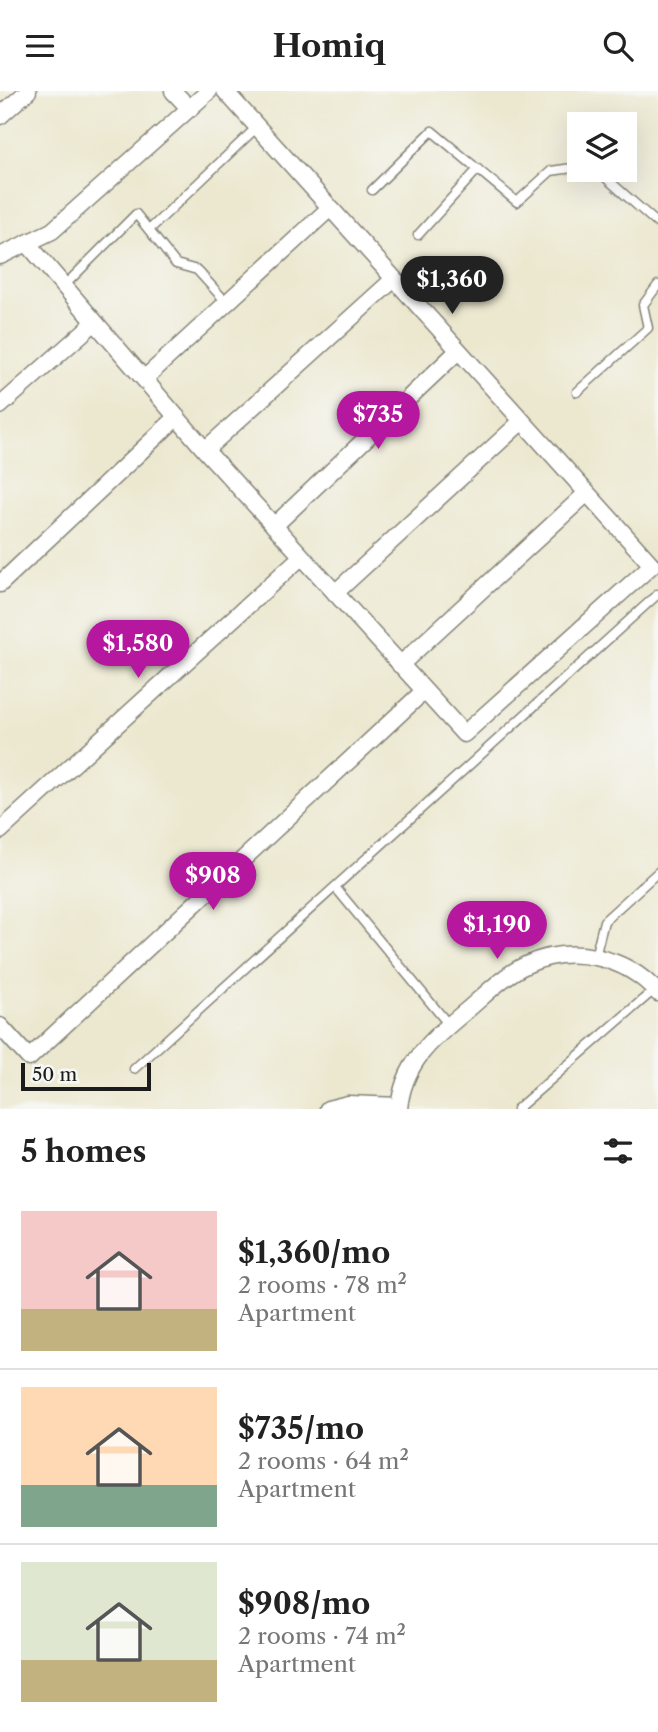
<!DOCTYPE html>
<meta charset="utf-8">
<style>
:root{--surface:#fff;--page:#f2f2f2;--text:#222;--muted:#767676;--line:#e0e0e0;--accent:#b5179e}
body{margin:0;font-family:"Libre Caslon Text",serif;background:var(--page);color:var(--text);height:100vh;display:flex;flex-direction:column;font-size:26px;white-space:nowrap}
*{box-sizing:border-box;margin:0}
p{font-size:23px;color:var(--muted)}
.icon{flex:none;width:38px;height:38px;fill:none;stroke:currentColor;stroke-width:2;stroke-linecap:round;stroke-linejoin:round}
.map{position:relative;height:1018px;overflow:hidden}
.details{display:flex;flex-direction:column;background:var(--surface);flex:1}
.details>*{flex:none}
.buttons{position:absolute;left:567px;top:21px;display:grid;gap:14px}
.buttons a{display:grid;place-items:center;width:70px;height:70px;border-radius:0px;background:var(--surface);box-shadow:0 7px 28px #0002;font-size:35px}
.scale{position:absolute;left:21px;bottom:18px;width:130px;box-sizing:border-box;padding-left:7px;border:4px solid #1c1c1c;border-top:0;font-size:19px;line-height:24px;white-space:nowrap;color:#1c1c1c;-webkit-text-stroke:5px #f6f6f2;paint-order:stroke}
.price{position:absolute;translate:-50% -60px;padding:0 16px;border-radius:24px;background:var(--accent);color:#fff;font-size:23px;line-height:46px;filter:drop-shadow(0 2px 4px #0008)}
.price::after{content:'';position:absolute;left:50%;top:42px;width:21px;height:16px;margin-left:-10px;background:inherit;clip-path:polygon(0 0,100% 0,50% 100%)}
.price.selected{background:#222;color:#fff}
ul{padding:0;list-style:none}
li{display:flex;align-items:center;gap:21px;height:175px;padding:0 21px}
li+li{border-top:2px solid var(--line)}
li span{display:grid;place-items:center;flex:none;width:196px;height:140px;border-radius:0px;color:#555}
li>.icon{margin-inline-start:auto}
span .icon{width:84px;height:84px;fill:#fffc;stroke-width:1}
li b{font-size:30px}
h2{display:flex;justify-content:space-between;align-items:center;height:84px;padding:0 21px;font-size:30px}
header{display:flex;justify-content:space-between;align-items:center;height:91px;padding:0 21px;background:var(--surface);font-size:32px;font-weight:700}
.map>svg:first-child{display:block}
</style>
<header><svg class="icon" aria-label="menu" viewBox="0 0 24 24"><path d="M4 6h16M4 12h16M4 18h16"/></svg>Homiq<svg class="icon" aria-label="search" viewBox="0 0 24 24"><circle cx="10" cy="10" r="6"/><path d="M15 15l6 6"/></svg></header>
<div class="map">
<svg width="658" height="1018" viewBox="0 0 658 1018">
<rect width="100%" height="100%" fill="#f6f6f2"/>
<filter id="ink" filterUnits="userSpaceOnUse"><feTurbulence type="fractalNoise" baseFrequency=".0143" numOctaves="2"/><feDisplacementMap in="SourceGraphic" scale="14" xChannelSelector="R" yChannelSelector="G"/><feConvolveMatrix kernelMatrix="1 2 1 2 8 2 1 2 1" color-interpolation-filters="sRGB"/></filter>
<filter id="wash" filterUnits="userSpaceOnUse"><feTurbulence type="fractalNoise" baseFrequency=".00686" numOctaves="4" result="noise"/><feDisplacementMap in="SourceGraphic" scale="28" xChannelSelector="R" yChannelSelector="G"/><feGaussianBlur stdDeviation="1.57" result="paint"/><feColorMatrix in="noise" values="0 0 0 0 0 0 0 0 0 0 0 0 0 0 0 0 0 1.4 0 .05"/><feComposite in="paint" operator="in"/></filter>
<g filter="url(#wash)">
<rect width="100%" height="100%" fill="#ece8d0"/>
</g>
<g filter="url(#ink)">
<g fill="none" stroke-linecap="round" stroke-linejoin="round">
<defs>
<path id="service" d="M 597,79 L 658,133
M 372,99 L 432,40 L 517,111 L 551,80 L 579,76
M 149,139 L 257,36
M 418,144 L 478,78
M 64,195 L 136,123 L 176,173 L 197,179 L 227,212
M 577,301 L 648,237 L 643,214 L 658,194
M 335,796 L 449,934
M 595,866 L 604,830 L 658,781
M 134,978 L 658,503
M 517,1018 L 655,898"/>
<path id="minor" d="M 173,0 L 190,18
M 0,25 L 28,0
M 27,152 L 205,359 L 464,643 L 652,474 L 225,0
M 0,165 L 52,140 L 209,0
M 144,288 L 330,117
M 0,315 L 95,231
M 205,359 L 394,188
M 274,435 L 458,260
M 0,493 L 177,326
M 335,502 L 522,330
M 400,574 L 587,402
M 0,740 L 301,466
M 0,935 L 29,967 L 424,600
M 328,1018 L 348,1013 L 399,1015
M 399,1018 C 403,972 433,947 466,920 C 485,904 504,884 526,874 C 570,853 626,865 658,902"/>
</defs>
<use href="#service" stroke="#848276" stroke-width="11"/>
<use href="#minor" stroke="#848276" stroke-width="19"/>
<use href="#service" stroke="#fff" stroke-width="8"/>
<use href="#minor" stroke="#fff" stroke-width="16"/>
</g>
</g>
</svg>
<div class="buttons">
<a><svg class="icon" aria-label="layers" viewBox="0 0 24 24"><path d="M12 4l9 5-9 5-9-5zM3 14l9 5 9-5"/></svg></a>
</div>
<div class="scale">50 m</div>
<b class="price selected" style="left:452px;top:225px">$1,360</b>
<b class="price" style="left:378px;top:360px">$735</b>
<b class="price" style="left:138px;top:589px">$1,580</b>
<b class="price" style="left:213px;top:821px">$908</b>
<b class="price" style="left:497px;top:870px">$1,190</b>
</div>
<section class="details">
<h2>5 homes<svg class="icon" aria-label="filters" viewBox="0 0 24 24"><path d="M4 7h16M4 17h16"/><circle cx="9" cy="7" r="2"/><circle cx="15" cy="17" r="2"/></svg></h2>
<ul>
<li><span style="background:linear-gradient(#f6c9c9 70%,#c2b280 0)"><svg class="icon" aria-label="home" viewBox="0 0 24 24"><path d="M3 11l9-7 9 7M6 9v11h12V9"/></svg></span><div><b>$1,360/mo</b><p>2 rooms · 78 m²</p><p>Apartment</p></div></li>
<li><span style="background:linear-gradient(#ffd9b3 70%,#7fa58c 0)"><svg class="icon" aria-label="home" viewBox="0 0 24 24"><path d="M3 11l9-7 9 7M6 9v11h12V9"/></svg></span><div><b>$735/mo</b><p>2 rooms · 64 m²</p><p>Apartment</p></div></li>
<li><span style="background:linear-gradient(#dfe7d0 70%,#c2b280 0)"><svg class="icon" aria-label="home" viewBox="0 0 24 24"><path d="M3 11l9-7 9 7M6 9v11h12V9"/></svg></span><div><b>$908/mo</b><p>2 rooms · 74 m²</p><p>Apartment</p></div></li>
</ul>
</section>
